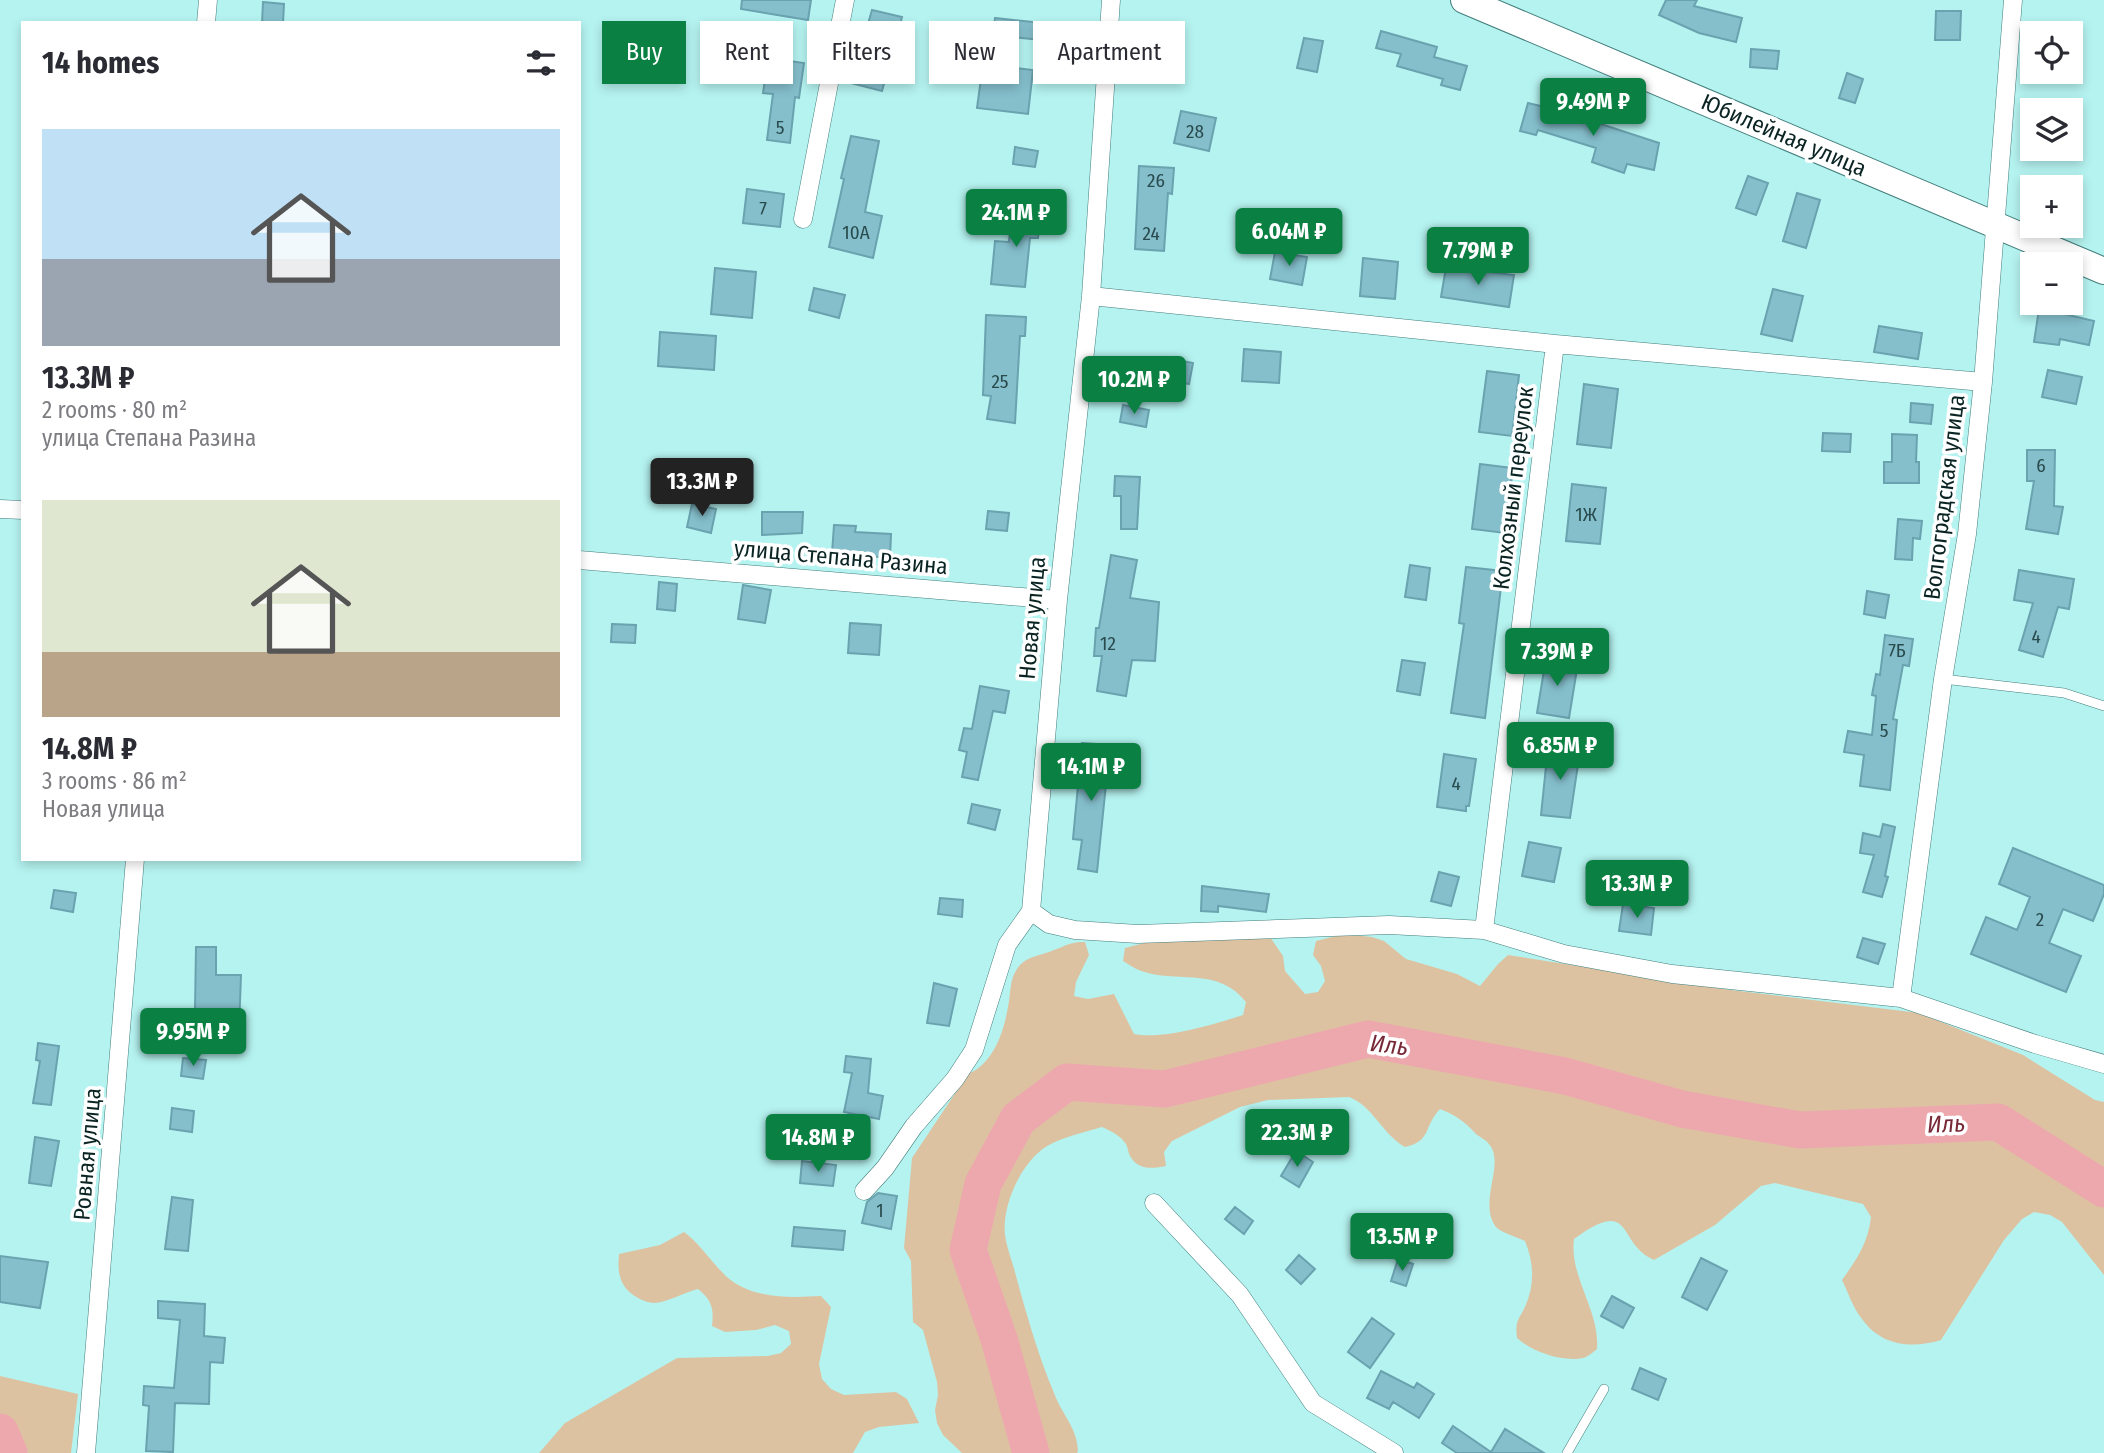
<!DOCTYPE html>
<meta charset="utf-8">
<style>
:root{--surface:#fff;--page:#f7f7f7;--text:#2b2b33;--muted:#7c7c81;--accent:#0b8043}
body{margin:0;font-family:"Fira Sans Condensed",sans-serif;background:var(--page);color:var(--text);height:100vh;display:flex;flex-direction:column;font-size:26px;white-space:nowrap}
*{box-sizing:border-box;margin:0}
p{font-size:23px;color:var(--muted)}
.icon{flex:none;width:38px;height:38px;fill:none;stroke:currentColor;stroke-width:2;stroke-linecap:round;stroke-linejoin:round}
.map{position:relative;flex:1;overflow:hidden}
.details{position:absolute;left:21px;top:21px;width:560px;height:840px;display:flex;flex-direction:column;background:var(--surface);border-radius:0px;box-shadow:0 4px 10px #0003}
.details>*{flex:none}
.hud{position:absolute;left:602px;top:21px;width:665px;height:63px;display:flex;gap:14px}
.tools{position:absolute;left:2020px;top:21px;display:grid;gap:14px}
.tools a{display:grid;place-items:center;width:63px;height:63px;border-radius:0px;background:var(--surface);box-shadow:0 4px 10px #0003;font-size:35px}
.price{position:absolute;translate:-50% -60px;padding:0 16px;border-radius:7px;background:var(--accent);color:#fff;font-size:23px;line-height:46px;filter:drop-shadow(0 2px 4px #0008)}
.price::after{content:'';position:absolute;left:50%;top:42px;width:21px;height:16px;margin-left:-10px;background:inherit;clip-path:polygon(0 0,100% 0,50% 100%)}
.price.active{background:#222;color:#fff}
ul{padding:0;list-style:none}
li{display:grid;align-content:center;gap:14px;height:371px;padding:0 21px}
li span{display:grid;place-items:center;height:217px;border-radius:0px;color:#555}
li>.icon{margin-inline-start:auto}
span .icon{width:126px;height:126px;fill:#fffc;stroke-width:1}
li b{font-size:30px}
h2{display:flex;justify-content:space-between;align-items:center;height:84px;padding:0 21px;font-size:30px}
.pill{padding:0 24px;border-radius:0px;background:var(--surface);box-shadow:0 4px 10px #0003;font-size:24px;line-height:63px}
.pill.active{background:var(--accent);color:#fff}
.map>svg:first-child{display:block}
</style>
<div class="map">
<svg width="2104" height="1453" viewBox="0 0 2104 1453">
<rect width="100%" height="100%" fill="#b5f3f0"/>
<path fill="#ddc2a1" d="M 1266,931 L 1283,956 L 1285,971 L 1305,994 L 1318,992 L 1325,981 L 1321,966 L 1313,955 L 1316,941 L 1344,934 L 1372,937 L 1384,941 L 1406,959 L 1457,974 L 1480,986 L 1498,964 L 1508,955 L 1723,989 L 1919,1013 L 2023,1055 L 2095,1100 L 2104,1102 L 2104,1275 L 2062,1222 L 2050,1215 L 2034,1212 L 2022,1219 L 2004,1240 L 1941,1340 C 1912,1349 1881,1346 1862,1319 C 1853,1308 1848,1292 1842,1280 C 1857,1259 1868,1243 1871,1217 L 1863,1204 L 1775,1183 L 1761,1186 L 1715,1225 L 1654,1260 C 1616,1244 1635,1195 1574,1239 C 1569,1277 1600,1310 1597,1349 C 1593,1352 1588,1357 1583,1358 C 1562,1362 1532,1352 1517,1338 C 1515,1321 1518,1321 1525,1307 C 1535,1285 1534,1263 1525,1241 C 1517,1237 1502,1233 1496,1227 C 1477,1202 1507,1162 1488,1143 C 1485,1139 1479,1137 1475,1133 C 1464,1121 1455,1115 1440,1109 C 1423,1127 1432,1141 1405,1147 C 1382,1134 1373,1106 1349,1097 L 1268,1100 L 1240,1107 L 1172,1141 L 1164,1152 L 1166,1166 C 1151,1169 1138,1170 1130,1156 C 1128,1152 1128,1148 1126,1144 C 1121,1136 1111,1131 1102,1127 C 1083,1133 1054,1138 1038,1153 C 1018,1171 1002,1207 1005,1235 C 1007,1249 1013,1263 1016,1276 C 1027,1316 1038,1355 1054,1393 C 1062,1415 1077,1427 1078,1451 L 1077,1453 L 962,1453 L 943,1435 L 937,1423 L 935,1410 L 938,1395 L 937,1382 L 923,1330 L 913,1322 L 911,1261 L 904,1248 L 912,1158 L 968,1074 C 995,1063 1005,1028 1009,1001 C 1011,988 1010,976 1020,965 C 1029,956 1038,956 1049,952 C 1063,947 1071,941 1085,942 L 1089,955 L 1076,982 L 1074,996 L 1088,999 L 1114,994 L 1134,1034 C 1163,1040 1215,1024 1243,1015 L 1246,1002 C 1219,968 1183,982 1148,973 C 1139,971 1131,966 1123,961 L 1125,948 L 1152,941 Z
M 684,1232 C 699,1243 709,1259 722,1272 C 746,1299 787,1298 821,1296 L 831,1307 L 819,1364 L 822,1379 L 831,1389 L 844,1395 L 896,1392 L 907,1399 L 919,1423 L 879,1427 L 865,1432 L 853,1453 L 539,1453 L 565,1423 L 677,1358 L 768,1356 L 781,1353 L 791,1344 L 789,1331 L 775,1325 L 756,1330 L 725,1332 L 712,1326 C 714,1309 712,1300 698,1289 C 685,1292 666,1303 654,1303 C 649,1303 642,1300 638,1298 C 620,1288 617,1274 619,1254 L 660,1245 Z
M 0,1376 L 78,1394 L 71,1453 L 0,1453 Z"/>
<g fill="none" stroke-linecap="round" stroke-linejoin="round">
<path stroke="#eda8ae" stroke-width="37" d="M 0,1432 L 9,1453
M 1031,1453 L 999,1339 L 968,1250 L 983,1184 L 1018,1119 L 1067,1082 L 1165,1089 L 1368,1039 L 1565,1076 L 1682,1109 L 1800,1130 L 1998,1122 L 2104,1189"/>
</g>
<path fill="#85bfcc" stroke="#6aa2af" stroke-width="2" d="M 742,0 L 811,0 L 808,20 L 741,9 Z
M 1666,0 L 1697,0 L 1694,6 L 1742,18 L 1736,42 L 1699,33 L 1659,15 Z
M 263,2 L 284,4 L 283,23 L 262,23 Z
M 872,10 L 902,17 L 882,91 L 851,83 Z
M 1936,11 L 1961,11 L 1960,40 L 1935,40 Z
M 995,18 L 1042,23 L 1041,40 L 993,35 Z
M 1381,31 L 1437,47 L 1434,57 L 1467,66 L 1460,90 L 1441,85 L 1443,79 L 1397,66 L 1401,54 L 1376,48 Z
M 1304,38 L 1323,41 L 1317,72 L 1297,68 Z
M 1751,49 L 1779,51 L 1777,69 L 1750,67 Z
M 768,58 L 804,63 L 799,98 L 795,97 L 790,143 L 767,140 L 773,94 L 763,93 Z
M 983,64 L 1033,70 L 1028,114 L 977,108 Z
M 1847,73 L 1863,79 L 1855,103 L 1839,98 Z
M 1528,103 L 1561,111 L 1659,143 L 1654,170 L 1627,164 L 1624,173 L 1592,162 L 1596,148 L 1538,130 L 1536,135 L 1520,131 Z
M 1181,111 L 1216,118 L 1209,151 L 1174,143 Z
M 851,136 L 879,141 L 865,212 L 882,216 L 873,258 L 829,247 L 844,179 L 841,178 Z
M 1015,147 L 1038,151 L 1035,167 L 1013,164 Z
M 1139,166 L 1174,168 L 1172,194 L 1168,193 L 1164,251 L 1135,249 Z
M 1748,176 L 1768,183 L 1756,215 L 1736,208 Z
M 747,189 L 784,194 L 780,227 L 743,223 Z
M 1797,193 L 1820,200 L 1806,248 L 1783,241 Z
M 1012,208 L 1041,211 L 1038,238 L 1030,238 L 1025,287 L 991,284 L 995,241 L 1009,242 Z
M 1275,252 L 1307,257 L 1302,285 L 1270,279 Z
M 1363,258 L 1398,262 L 1395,299 L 1360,296 Z
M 1446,267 L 1514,275 L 1509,307 L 1441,297 Z
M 715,268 L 756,272 L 752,318 L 711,314 Z
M 814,288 L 845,295 L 839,318 L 809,310 Z
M 1773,289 L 1803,296 L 1792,341 L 1761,334 Z
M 2039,309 L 2064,312 L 2064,314 L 2094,321 L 2089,345 L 2060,339 L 2059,345 L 2034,342 Z
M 986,315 L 1026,317 L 1025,336 L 1020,336 L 1015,423 L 987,419 L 991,396 L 983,395 Z
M 1879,326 L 1922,333 L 1918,359 L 1874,352 Z
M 660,332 L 716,336 L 714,370 L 658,366 Z
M 1244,349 L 1281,352 L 1279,383 L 1242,381 Z
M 1177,360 L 1193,363 L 1189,384 L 1173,381 Z
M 2048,370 L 2082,377 L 2076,404 L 2042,397 Z
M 1487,371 L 1519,375 L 1512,436 L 1479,432 Z
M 1584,384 L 1618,389 L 1611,448 L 1577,444 Z
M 1911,403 L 1933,405 L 1931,424 L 1910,422 Z
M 1123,405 L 1149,410 L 1146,427 L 1120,422 Z
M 1823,433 L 1851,434 L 1850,452 L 1822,451 Z
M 1892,434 L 1917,435 L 1916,462 L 1919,462 L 1919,483 L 1884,483 L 1884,462 L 1892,462 Z
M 2027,450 L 2055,450 L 2054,506 L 2063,507 L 2058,534 L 2026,529 L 2034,481 L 2027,481 Z
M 1480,464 L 1513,468 L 1505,533 L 1472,529 Z
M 1115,476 L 1140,477 L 1137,529 L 1121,529 L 1121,496 L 1114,496 Z
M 1572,484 L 1606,488 L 1600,544 L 1566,541 Z
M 692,504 L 716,509 L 711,533 L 687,527 Z
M 988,511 L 1009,513 L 1007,531 L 986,529 Z
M 762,512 L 803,512 L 802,533 L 762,535 Z
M 1898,519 L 1922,521 L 1920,539 L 1913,538 L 1912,560 L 1895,559 Z
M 834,525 L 856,526 L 855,532 L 891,534 L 890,558 L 832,553 Z
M 1111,555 L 1137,560 L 1130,598 L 1159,602 L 1155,661 L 1132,660 L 1126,696 L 1097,691 L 1102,656 L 1094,656 L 1096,628 L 1099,628 Z
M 1410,565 L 1430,568 L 1426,600 L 1405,597 Z
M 1466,567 L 1503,571 L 1485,718 L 1451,713 L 1464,624 L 1459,623 Z
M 2019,570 L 2074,579 L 2069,609 L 2058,607 L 2043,657 L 2019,650 L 2033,603 L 2014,600 Z
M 659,582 L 677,584 L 675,611 L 657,609 Z
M 743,585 L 771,590 L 765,623 L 738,619 Z
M 1867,591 L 1889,595 L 1885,618 L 1864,614 Z
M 850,623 L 881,625 L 879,655 L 848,653 Z
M 612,624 L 636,625 L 635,643 L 611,642 Z
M 1885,635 L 1913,639 L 1909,666 L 1903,665 L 1893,719 L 1897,720 L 1890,790 L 1860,786 L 1864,755 L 1844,752 L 1848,731 L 1872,735 L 1876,696 L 1872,695 L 1876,674 L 1880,675 Z
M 1546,658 L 1578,663 L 1569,718 L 1537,713 Z
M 1402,660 L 1425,663 L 1420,695 L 1397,691 Z
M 980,686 L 1009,691 L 1005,713 L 993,711 L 978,780 L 962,777 L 967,752 L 959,750 L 964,728 L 972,729 Z
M 1082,743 L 1110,745 L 1097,872 L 1078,869 L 1082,840 L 1073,839 Z
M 1548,747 L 1580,751 L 1570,818 L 1541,815 Z
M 1444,754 L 1476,759 L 1469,806 L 1466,806 L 1466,811 L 1437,807 Z
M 972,804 L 1000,810 L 995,830 L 968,823 Z
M 1883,824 L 1895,827 L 1885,876 L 1888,877 L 1882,897 L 1863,892 L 1874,855 L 1860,853 L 1863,833 L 1880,837 Z
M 1529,842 L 1561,848 L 1554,882 L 1522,876 Z
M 2013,848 L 2104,885 L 2104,894 L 2093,921 L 2063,909 L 2049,943 L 2081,956 L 2066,992 L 1971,954 L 1986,917 L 2017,930 L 2030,897 L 1999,884 Z
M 1439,872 L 1459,877 L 1451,906 L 1431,901 Z
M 1202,886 L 1269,894 L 1266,912 L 1218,906 L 1218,912 L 1201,911 Z
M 54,890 L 76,893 L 73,912 L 51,908 Z
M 940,898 L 963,900 L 962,917 L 938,914 Z
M 1623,904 L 1654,908 L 1651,935 L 1619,931 Z
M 1863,938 L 1885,944 L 1878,964 L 1857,957 Z
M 196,947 L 216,947 L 216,975 L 241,975 L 239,1029 L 215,1029 L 215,1010 L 195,1010 Z
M 934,983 L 957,989 L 949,1026 L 927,1023 Z
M 38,1043 L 59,1046 L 51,1105 L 33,1103 L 40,1061 L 36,1060 Z
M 846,1056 L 871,1059 L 868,1093 L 883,1096 L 879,1119 L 844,1112 L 852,1073 L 844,1072 Z
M 183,1058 L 206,1060 L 203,1079 L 181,1076 Z
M 172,1108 L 194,1111 L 192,1132 L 170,1129 Z
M 35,1137 L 59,1141 L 51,1186 L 29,1183 Z
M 1296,1151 L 1313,1162 L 1299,1187 L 1281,1176 Z
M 802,1161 L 836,1165 L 833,1186 L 800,1183 Z
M 878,1193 L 897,1196 L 891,1229 L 862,1223 L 867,1202 Z
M 172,1197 L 193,1200 L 188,1251 L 165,1249 Z
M 1235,1207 L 1253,1221 L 1244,1234 L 1225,1219 Z
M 794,1227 L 845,1231 L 843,1250 L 792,1246 Z
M 1299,1255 L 1315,1269 L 1301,1284 L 1286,1270 Z
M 0,1256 L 48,1262 L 40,1308 L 0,1302 Z
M 1701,1258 L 1727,1271 L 1707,1310 L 1682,1297 Z
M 1398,1259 L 1413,1264 L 1406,1286 L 1391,1281 Z
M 1612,1296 L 1634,1308 L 1623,1328 L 1601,1316 Z
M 158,1301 L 205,1304 L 204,1336 L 225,1338 L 223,1363 L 210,1362 L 209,1404 L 175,1403 L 173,1452 L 146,1451 L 149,1406 L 143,1405 L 144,1386 L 174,1388 L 180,1320 L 158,1318 Z
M 1372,1318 L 1394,1334 L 1370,1368 L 1348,1352 Z
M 1640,1368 L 1666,1379 L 1658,1400 L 1632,1389 Z
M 1381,1371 L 1414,1388 L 1417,1383 L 1434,1394 L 1419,1418 L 1393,1402 L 1389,1409 L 1367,1398 Z
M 1453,1426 L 1491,1452 L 1505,1429 L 1544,1453 L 1457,1453 L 1442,1443 Z"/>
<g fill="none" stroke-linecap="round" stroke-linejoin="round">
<defs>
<path id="lane" d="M 1943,679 L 2064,693 L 2104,706
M 1567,1453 L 1604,1389"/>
<path id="street" d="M 206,23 L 208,0
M 803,219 L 845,0
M 1091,296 L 1555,344 L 1983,382
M 0,509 L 23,510
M 579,560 L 1058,600
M 1031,911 L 1049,924 L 1075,930 L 1138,934 L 1389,925 L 1484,930 L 1564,954 L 1672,974 L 1901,998 L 2035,1044 L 2104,1064
M 1484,930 L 1555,344
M 1901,998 L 1943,679 L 1967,534 L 1983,382 L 2013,0
M 864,1191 L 885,1168 L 914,1126 L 955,1079 L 974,1050 L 1007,945 L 1031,911 L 1058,600 L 1091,296 L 1111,0
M 1154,1203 L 1240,1295 L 1313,1403 L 1394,1453
M 86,1453 L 135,859"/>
<path id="secondary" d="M 1464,0 L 2104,271"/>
</defs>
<use href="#lane" stroke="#427e7c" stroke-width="10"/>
<use href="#street" stroke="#427e7c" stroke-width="19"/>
<use href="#secondary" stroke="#427e7c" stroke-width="28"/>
<use href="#lane" stroke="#fff" stroke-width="9"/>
<use href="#street" stroke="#fff" stroke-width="18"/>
<use href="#secondary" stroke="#fff" stroke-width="26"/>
</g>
<g text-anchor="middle" stroke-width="7" stroke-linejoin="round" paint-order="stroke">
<g font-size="19" fill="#294b4d">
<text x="780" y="134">5</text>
<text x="1195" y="138">28</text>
<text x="1156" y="187">26</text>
<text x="763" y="215">7</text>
<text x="856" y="239">10А</text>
<text x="1151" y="240">24</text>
<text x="1000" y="388">25</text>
<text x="2041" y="472">6</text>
<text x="1586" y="521">1Ж</text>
<text x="2036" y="643">4</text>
<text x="1108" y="650">12</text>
<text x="1897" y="657">7Б</text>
<text x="1884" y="737">5</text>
<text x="1456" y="790">4</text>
<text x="2040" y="926">2</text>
<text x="880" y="1217">1</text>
</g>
<g font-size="23" fill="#0a2423" stroke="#fff">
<text transform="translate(1784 135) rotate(23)" y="8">Юбилейная улица</text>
<text transform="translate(1513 488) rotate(-83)" y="8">Колхозный переулок</text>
<text transform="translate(1944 497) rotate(-83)" y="8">Волгоградская улица</text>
<text transform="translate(841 557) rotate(5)" y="8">улица Степана Разина</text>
<text transform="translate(1032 618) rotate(-85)" y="8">Новая улица</text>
<text transform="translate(87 1154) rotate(-85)" y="8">Ровная улица</text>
</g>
<g font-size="24" font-style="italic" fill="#782937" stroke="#fff">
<text transform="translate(1389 1045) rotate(7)" y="8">Иль</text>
<text transform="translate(1946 1124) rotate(-2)" y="8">Иль</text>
</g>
</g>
</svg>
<div class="tools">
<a><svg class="icon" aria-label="locate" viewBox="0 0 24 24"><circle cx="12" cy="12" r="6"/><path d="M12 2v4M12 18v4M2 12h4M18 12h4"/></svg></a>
<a><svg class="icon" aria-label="layers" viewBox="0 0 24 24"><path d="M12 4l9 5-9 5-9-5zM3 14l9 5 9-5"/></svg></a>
<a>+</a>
<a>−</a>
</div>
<b class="price" style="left:1593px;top:138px">9.49M ₽</b>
<b class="price" style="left:1016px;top:249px">24.1M ₽</b>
<b class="price" style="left:1289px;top:268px">6.04M ₽</b>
<b class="price" style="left:1478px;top:287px">7.79M ₽</b>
<b class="price" style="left:1134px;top:416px">10.2M ₽</b>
<b class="price active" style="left:702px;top:518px">13.3M ₽</b>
<b class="price" style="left:1557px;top:688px">7.39M ₽</b>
<b class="price" style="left:1560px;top:782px">6.85M ₽</b>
<b class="price" style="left:1091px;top:803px">14.1M ₽</b>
<b class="price" style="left:1637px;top:920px">13.3M ₽</b>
<b class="price" style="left:193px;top:1068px">9.95M ₽</b>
<b class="price" style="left:1297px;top:1169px">22.3M ₽</b>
<b class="price" style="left:818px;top:1174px">14.8M ₽</b>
<b class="price" style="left:1402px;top:1273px">13.5M ₽</b>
<div class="hud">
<a class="pill active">Buy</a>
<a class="pill">Rent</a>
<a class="pill">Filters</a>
<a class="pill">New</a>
<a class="pill">Apartment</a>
</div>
<section class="details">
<h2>14 homes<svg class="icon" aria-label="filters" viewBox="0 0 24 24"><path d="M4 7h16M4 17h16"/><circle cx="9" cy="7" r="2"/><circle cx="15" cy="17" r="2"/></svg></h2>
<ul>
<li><span style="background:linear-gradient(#bfe0f5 60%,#9aa5b1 0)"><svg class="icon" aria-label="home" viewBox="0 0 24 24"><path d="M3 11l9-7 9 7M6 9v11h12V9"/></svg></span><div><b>13.3M ₽</b><p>2 rooms · 80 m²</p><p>улица Степана Разина</p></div></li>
<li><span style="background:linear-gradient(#dfe7d0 70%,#b9a48a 0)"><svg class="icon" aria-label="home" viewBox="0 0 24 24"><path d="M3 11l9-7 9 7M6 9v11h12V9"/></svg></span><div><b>14.8M ₽</b><p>3 rooms · 86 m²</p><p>Новая улица</p></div></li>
</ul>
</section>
</div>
